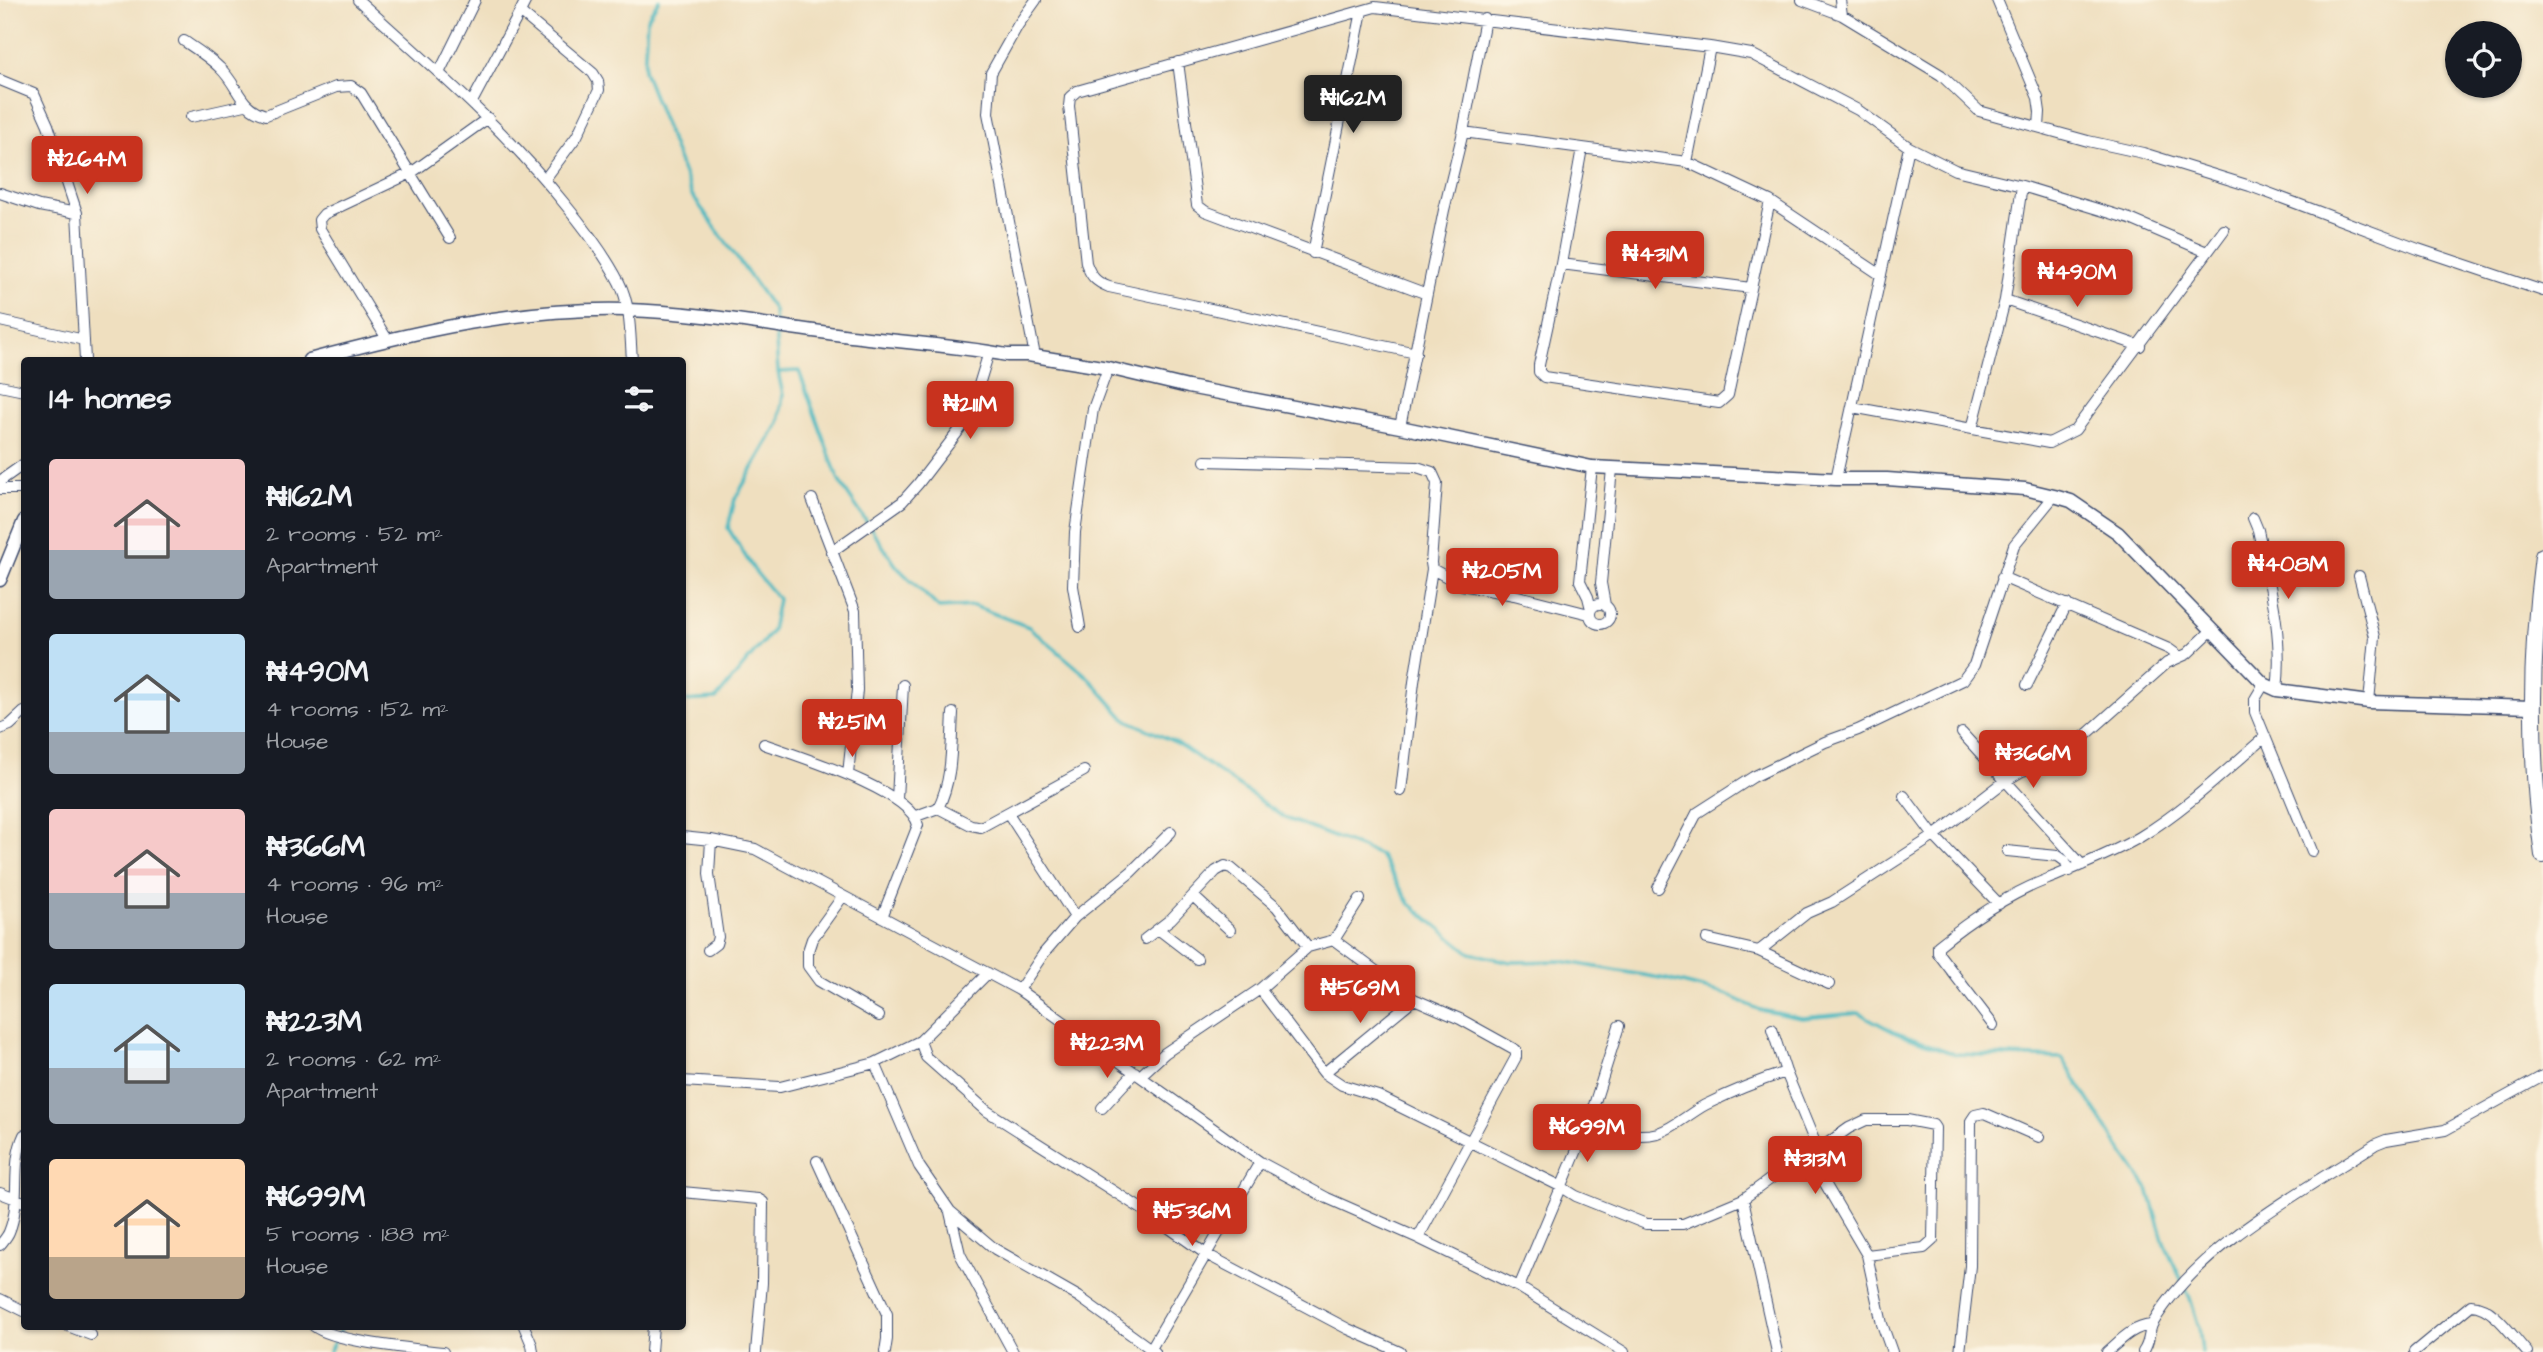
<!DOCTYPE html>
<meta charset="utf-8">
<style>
:root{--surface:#171b24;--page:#242831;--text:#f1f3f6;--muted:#9ea1a6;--accent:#c8321e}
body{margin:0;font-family:"Architects Daughter",sans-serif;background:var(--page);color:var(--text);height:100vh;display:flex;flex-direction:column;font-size:26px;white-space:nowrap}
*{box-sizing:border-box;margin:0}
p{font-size:23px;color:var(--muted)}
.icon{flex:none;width:38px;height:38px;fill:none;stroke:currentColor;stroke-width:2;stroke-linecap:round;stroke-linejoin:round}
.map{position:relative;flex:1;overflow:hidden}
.sheet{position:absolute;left:21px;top:357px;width:665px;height:973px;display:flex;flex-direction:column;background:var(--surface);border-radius:7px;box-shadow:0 2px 5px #0004}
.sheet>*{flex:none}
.tools{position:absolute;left:2445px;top:21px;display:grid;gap:14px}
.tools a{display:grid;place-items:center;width:77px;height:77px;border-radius:50%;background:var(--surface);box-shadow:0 2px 5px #0004;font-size:35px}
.price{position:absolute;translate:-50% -60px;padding:0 16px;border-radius:7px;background:var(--accent);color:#fff;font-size:23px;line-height:46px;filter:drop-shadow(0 2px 4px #0008)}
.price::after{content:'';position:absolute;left:50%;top:42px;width:21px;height:16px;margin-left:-10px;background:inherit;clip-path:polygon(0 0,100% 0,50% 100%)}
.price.on{background:#222;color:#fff}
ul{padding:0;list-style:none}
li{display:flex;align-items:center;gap:21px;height:175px;padding:0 28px}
li span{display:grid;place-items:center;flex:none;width:196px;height:140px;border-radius:7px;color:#555}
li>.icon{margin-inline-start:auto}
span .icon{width:84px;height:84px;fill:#fffc;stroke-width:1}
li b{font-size:30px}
h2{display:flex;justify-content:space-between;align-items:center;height:84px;padding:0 28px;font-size:30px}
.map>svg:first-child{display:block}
</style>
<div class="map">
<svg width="2543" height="1352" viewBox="0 0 2543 1352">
<rect width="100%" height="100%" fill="#fcf5e5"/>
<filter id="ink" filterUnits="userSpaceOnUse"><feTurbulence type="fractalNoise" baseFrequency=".0143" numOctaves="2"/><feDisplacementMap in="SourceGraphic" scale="14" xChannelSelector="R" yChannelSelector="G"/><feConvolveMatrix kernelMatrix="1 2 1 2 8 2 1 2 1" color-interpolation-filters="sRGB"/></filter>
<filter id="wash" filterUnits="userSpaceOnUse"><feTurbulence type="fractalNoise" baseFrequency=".00686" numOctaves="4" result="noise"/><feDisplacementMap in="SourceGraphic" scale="28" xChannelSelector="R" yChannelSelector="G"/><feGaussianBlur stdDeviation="1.57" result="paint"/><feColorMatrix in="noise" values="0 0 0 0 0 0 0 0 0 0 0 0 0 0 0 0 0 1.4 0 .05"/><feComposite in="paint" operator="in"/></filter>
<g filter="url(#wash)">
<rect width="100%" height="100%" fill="#efdfbf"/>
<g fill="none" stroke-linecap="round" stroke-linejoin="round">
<path stroke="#49b8c0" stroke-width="3.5" d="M 659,0 L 647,19 L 644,71 L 692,195 L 774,310 L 778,372 L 783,395 L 779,423 L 735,499 L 728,528 L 754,570 L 778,599 L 772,631 L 716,699 L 682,701
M 778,372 L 799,371 L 839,481 L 897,567 L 939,608 L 974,606 L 1029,627 L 1088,677 L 1125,719 L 1177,743 L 1285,818 L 1380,855 L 1410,904 L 1470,953 L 1511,962 L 1561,961 L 1666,979 L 1726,994 L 1760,1010 L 1802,1018 L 1859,1013 L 1896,1033 L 1955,1054 L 2062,1058 L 2118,1146 L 2148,1189 L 2164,1243 L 2190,1298 L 2199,1327 L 2202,1352
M 329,1352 L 342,1326"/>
</g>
</g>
<g filter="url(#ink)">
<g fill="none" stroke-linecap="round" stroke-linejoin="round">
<defs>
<path id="minor" d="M 358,0 C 430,65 503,127 564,203 C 584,227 604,253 619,282 C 631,305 630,335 632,360
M 526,0 L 520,12 L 593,73 L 598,81 L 599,90 L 577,136 L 545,179
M 1802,0 L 1842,15 L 1941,75 L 1979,111 L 2088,141 L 2143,153 L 2250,186 L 2418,249 L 2543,291
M 1840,0 L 1842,15
M 1997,0 L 2038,98 L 2040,112 L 2039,127
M 184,41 C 196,49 209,57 220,68 C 239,86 239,108 266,115 L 336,87 L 351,86 L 361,93 L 450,238
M 1178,62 L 1197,205 L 1205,211 L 1427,294
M 439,73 L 475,0
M 0,80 L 34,94 L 48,125 L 77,213 L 85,360
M 472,102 L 520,12
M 191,117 L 245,105
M 1463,132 L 1687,162 L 1770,201 L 1881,275
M 1582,148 L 1561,264 L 1539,365 L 1539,372 L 1544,377 L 1719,403 L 1728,395 L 1770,201
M 1687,162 L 1710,47
M 0,193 L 39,206 L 77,213
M 1313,253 L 1362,11
M 1561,264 L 1751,288
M 2005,300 L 2140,346
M 0,321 L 84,340
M 387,339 L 320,229 L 319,220 L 324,214 L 411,173 L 488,118
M 1416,353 L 1109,287 C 1096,282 1091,277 1086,263 L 1069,106 L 1070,97 L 1077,91 L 1375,7 L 1710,47 L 1751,54 L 1858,110 L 1909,147 L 1955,170 L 2022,186 L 2130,219 L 2207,252
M 1035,356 L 988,113 L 991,73 L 1018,25 L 1036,0
M 0,386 L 24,391
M 1852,407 L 2049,443 L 2075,430 L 2224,230
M 1400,427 L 1444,210 L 1463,132 L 1485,19
M 1972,429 L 2005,300 L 2022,186
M 1205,461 L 1417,467 L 1432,472 L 1437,483 L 1431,563 L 1432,569 L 1414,682 L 1401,791
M 1836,479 L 1909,147
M 0,481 L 24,464
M 0,489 L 24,489
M 812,499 L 855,611 L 857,690 L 848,774
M 2253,518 L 2258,530 C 2269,582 2284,636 2277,690
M 831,552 L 902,502 L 918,484 L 964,424 L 971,411 L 989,352
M 1432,569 L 1462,585 L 1514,595 L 1589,614
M 2359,576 L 2375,637 L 2369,702
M 2002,577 L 2169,649 L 2180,657
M1590 614a10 10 0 1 1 20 0a10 10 0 1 1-20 0Z
M 1605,605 L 1601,583 L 1612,469
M 1591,609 L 1588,597 L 1580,581 L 1592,467
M 1080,627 L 1073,586 L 1075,532 L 1093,409 L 1108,368
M 2264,684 L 2255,699 L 2255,712 L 2312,851
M 2027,685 L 2067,604
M 0,729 L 10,725 L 24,712
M 1962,733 L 2082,865
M 764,744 C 797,756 910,790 918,825 L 882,917
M 1904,796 L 1934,836 L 1999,904
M 897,799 L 903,685
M 938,808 L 971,825 L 981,827 L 1084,771
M 1008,813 L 1075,917
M 916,816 L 938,808 C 953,779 951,745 953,713
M 682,837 L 711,840 L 755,849 L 1019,990 L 1260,1162 L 1327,1198 L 1418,1238 L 1519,1287 L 1624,1352
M 2007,851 L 2058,856 L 2065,861 L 2070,871
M 1658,888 L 1697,813 L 1753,777 L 1825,742 L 1858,730 L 1963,680 L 1974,665 L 2014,545 L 2054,496
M 843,896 L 812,939 L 808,951 L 808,966 L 819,981 L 879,1016
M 1193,896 L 1230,930
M 1158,929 L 1197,959
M 1145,939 L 1171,919 L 1216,871 L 1225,866 L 1231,868 L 1277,907 L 1308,947
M 1707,939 L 1759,951 L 1829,984
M 1334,940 L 1414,999 L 1460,1019 L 1516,1050 L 1516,1057 L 1418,1238
M 708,950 L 716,944 L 718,937 L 709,874 L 711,840
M 1759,951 L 1807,913 L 1832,902 L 1934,836 L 2004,782 L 2022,771 L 2052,763 L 2060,758 L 2167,663 L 2187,654 L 2211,631
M 1260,989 L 1324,1073 L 1342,1085 L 1378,1096 L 1560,1186 L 1576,1196 L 1646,1224 L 1683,1224 L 1743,1199 L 1791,1164 L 1818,1150 L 1849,1128 L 1866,1120 L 1907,1120 L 1933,1125 L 1935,1128 L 1933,1240 L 1924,1248 L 1867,1255
M 1019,990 L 1044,953 L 1075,917 L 1131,872 L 1171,832
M 1993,1025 L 1938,953 L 1938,946 C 1970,920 2009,894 2048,879 C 2079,866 2111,854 2140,837 C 2186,809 2225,771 2265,737
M 1772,1029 L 1786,1072 L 1818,1150 L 1813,1163 L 1867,1255 L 1882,1324 L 1892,1352
M 920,1041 L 926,1057 L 987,1111 L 1148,1213 L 1206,1254 L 1348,1329 L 1400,1352
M 875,1063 L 919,1166 L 950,1211 L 995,1249 L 1079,1297 L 1155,1352
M 1324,1073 L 1414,999
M 1140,1076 L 1165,1053 L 1260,989 L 1308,947 L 1334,940 L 1360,899
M 682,1081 L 780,1087 L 875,1063 L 920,1041 L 988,973
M 1102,1108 L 1135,1072
M 1588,1124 C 1610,1131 1635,1139 1658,1133 C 1674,1128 1690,1113 1705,1105 C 1731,1092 1758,1081 1786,1072
M 817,1161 L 887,1314 L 887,1339 L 885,1352
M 682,1192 L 758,1199 L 763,1202 L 762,1283 L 756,1352
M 0,1193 L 24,1202
M 1743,1199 L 1777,1352
M 950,1212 L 960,1254 L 1013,1352
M 0,1245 C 3,1241 7,1237 9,1232 C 22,1201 10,1165 24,1135
M 1519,1287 L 1588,1124 L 1619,1026
M 0,1299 L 24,1311
M 68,1326 L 91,1335
M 314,1326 C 334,1342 415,1349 443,1352
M 524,1326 L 532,1345 L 533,1352
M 651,1352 L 653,1326
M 1149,1352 L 1260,1162
M 1960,1352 L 1970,1266 L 1971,1121 L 1975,1115 L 1984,1113 L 2039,1137
M 2107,1352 C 2121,1340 2132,1327 2151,1325
M 2143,1352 C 2151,1341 2148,1331 2153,1323 C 2198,1246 2303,1191 2376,1144 L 2386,1140 L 2445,1130 L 2543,1076
M 2414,1352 L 2471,1305 C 2494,1306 2512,1336 2527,1352"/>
<path id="tertiary" d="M 309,360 C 413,332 519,307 627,310 C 699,312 772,326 843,335 C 898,342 953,345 1007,355 L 1028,355 L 1108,368 L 1188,387 L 1400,427 L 1592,467 L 1836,479 L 1887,479 L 2025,489 L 2054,496 L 2071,501 L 2118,533 L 2264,684 L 2277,690 L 2369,702 L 2532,707
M 0,580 L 24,521"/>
<path id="trunk" d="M 2543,556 C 2530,655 2529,755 2543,855"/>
</defs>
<use href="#minor" stroke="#3b496d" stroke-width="12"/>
<use href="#tertiary" stroke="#3b496d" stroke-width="15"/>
<use href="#trunk" stroke="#3b496d" stroke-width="18"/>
<use href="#minor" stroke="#fff" stroke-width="10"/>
<use href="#tertiary" stroke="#fff" stroke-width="12"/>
<use href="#trunk" stroke="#fff" stroke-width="16"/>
</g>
</g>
</svg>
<div class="tools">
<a><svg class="icon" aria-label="locate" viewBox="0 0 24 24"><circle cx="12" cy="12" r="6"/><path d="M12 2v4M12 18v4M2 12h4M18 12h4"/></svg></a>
</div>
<b class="price on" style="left:1353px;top:135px">₦162M</b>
<b class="price" style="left:87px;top:196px">₦264M</b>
<b class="price" style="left:1655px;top:291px">₦431M</b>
<b class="price" style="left:2077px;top:309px">₦490M</b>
<b class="price" style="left:970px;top:441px">₦211M</b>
<b class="price" style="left:2288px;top:601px">₦408M</b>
<b class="price" style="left:1502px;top:608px">₦205M</b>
<b class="price" style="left:852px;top:759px">₦251M</b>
<b class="price" style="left:2033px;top:790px">₦366M</b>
<b class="price" style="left:1360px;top:1025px">₦569M</b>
<b class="price" style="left:1107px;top:1080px">₦223M</b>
<b class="price" style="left:1587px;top:1164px">₦699M</b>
<b class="price" style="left:1815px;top:1196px">₦313M</b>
<b class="price" style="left:1192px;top:1248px">₦536M</b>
<section class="sheet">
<h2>14 homes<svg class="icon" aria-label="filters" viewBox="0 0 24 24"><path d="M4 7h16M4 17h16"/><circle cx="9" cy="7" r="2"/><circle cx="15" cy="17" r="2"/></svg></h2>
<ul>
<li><span style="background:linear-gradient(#f6c9c9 65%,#9aa5b1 0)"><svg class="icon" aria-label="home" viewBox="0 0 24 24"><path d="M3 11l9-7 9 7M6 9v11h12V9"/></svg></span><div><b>₦162M</b><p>2 rooms · 52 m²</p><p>Apartment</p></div></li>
<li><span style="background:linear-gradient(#bfe0f5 70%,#9aa5b1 0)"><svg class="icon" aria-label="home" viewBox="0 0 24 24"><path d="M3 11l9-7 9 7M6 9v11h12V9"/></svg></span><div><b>₦490M</b><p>4 rooms · 152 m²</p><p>House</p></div></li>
<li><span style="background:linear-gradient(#f6c9c9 60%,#9aa5b1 0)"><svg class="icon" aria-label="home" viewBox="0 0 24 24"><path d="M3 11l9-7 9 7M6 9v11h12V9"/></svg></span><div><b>₦366M</b><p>4 rooms · 96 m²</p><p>House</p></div></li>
<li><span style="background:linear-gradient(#bfe0f5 60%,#9aa5b1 0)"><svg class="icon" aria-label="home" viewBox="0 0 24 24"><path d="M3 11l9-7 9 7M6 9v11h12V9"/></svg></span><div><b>₦223M</b><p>2 rooms · 62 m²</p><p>Apartment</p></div></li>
<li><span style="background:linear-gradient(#ffd9b3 70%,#b9a48a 0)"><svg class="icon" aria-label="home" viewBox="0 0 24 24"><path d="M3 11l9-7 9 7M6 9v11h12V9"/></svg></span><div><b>₦699M</b><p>5 rooms · 188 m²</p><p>House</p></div></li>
</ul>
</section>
</div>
